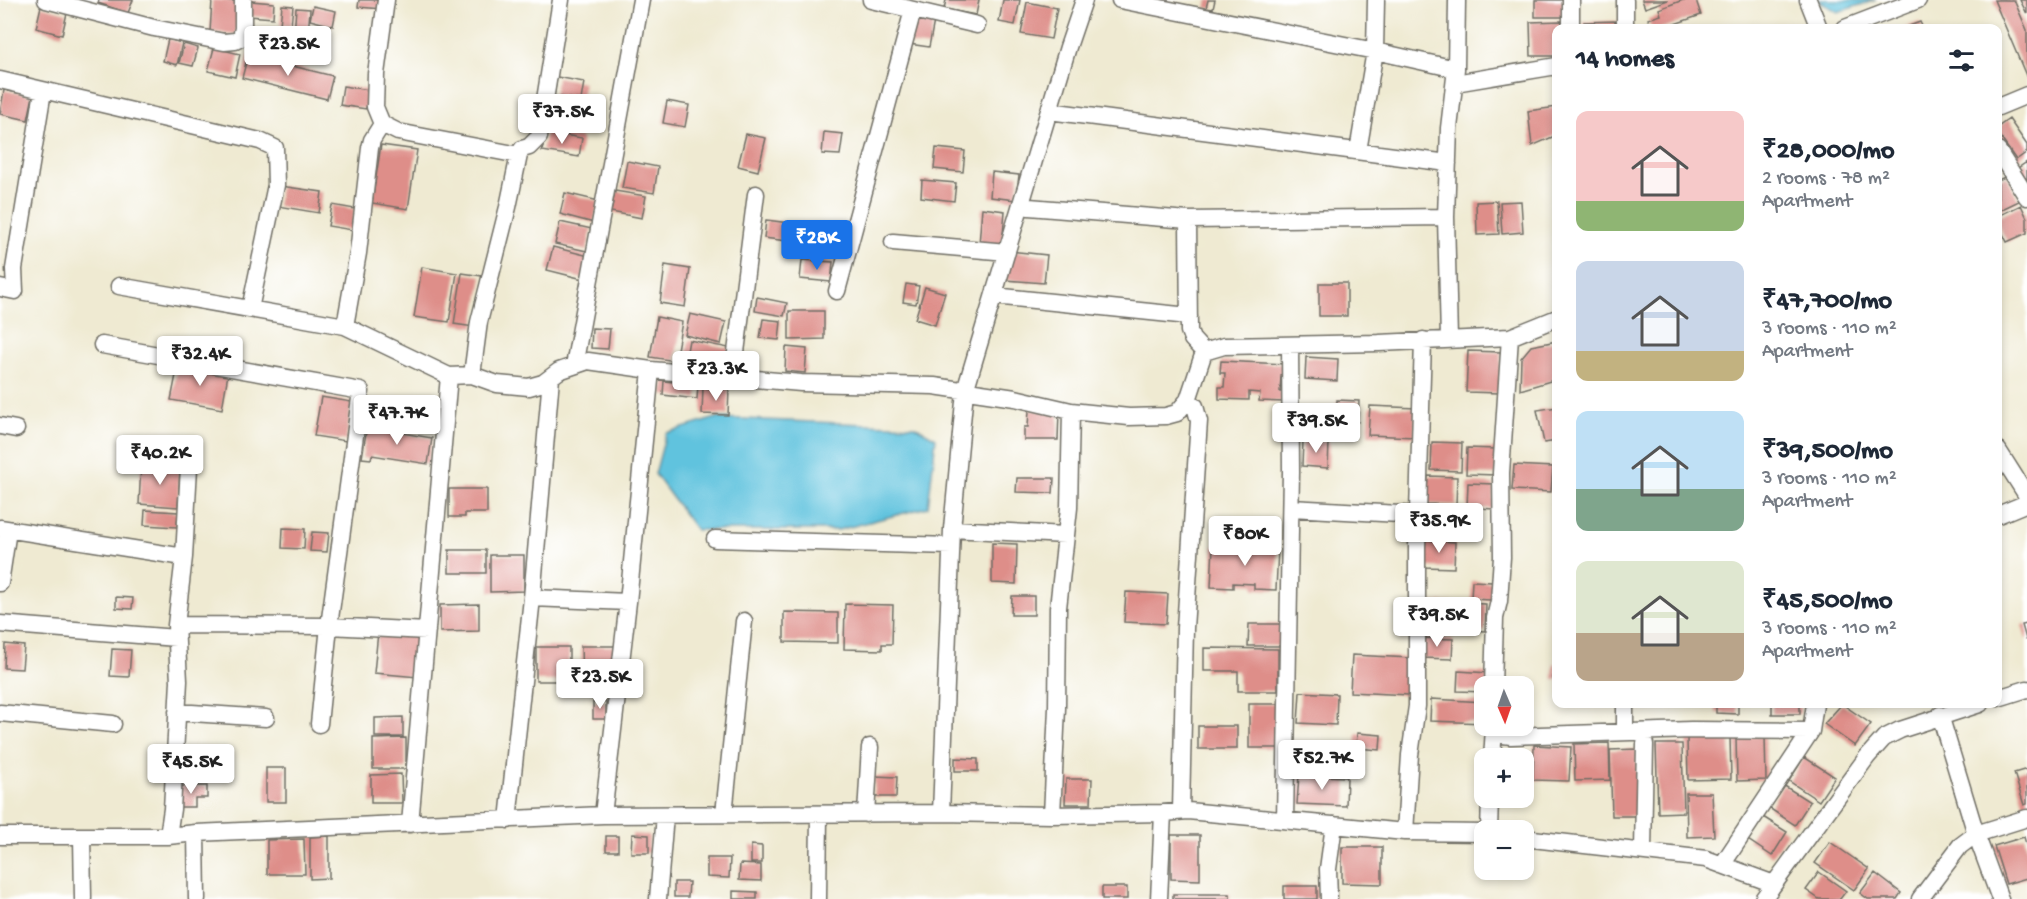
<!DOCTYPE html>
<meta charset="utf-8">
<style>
:root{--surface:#fff;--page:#f2f2f3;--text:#1f2937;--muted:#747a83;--accent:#1a73e8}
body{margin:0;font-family:"Gochi Hand",sans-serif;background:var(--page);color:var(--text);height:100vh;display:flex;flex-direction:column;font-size:22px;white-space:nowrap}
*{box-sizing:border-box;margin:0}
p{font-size:20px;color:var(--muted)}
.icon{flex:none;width:33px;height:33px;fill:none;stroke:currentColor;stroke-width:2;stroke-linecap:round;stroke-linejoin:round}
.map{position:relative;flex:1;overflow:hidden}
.details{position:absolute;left:1552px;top:24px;width:450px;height:684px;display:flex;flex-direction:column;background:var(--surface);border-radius:12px;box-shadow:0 3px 9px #0003}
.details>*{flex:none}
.needle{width:39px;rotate:178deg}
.buttons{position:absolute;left:1474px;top:676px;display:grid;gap:12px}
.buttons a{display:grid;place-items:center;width:60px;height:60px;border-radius:12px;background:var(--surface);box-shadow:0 3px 9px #0003;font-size:30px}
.price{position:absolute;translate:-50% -51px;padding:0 14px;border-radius:6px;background:#fff;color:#222;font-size:20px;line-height:39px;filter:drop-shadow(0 2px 3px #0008)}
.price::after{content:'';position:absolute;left:50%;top:36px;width:18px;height:14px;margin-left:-9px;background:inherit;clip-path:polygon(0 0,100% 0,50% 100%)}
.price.active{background:var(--accent);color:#fff}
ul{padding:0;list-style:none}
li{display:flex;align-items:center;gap:18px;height:150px;padding:0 24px}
li span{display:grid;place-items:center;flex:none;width:168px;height:120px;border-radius:12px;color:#555}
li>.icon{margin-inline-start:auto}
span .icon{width:72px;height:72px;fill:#fffc;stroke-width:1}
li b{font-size:26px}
h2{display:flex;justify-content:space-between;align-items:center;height:72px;padding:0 24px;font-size:26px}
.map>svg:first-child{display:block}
</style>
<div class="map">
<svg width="2027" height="899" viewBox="0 0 2027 899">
<rect width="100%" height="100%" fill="#fff"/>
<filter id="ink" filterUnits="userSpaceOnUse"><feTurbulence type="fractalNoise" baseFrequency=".0167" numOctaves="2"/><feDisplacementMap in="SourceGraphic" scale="12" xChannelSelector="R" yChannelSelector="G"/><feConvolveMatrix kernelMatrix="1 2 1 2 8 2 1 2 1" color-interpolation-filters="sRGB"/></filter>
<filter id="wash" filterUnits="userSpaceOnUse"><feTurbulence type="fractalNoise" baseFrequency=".008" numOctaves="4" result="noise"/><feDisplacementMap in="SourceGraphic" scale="24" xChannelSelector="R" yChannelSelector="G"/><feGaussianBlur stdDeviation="1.35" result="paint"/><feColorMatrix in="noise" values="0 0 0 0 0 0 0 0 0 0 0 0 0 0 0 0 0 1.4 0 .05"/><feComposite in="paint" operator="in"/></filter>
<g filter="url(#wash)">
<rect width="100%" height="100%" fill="#efead2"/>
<path fill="#60c3de" stroke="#467784" stroke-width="1.5" d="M 1817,0 L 1876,0 L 1838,12 Z
M 716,418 L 915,426 L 936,438 L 928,507 L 838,530 L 696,530 L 655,474 L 666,433 Z"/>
<g id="blocks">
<path fill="#de8e89" d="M 99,0 L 133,0 L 128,13 L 98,3 Z
M 212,0 L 238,1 L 236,34 L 210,32 Z
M 359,0 L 383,0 L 382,9 L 358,7 Z
M 946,0 L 979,0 L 976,15 L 944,9 Z
M 1003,0 L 1020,0 L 1015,25 L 999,22 Z
M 1208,0 L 1215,0 L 1213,9 L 1206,8 Z
M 1535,0 L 1563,0 L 1563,17 L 1535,17 Z
M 1642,0 L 1668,0 L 1645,8 Z
M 1683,0 L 1696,0 L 1701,15 L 1663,28 L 1651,28 L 1648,19 L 1661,15 L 1659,9 Z
M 1994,0 L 2014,0 L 2027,30 L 2027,78 Z
M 2020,0 L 2027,0 L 2027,14 Z
M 251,1 L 274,3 L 273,18 L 249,16 Z
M 1027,2 L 1057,8 L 1051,39 L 1021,34 Z
M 282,5 L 293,6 L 291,26 L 280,25 Z
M 41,6 L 67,13 L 62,35 L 36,28 Z
M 313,6 L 336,11 L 333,26 L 310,20 Z
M 296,8 L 310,9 L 308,36 L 294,35 Z
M 914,18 L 934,21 L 929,47 L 909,44 Z
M 1562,21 L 1562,28 L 1557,28 L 1557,56 L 1531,56 L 1530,22 Z
M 1617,21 L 1617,28 L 1584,28 L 1584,22 Z
M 1920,22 L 1923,28 L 1904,28 Z
M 265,31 L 290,35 L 288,47 L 264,43 Z
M 168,39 L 182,43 L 177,65 L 163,61 Z
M 184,44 L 198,48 L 193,66 L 179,63 Z
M 214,48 L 240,54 L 235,77 L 208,71 Z
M 248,55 L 333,76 L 327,99 L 242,78 Z
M 557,77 L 584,82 L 581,100 L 554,96 Z
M 343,86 L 369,90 L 366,109 L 340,105 Z
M 4,90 L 33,96 L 28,120 L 0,114 Z
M 667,101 L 689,105 L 685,127 L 663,123 Z
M 1557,107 L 1557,135 L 1532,146 L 1528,111 Z
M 2009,119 L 2027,145 L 2027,152 L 2016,160 L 1998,134 L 1998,127 Z
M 546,132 L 582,138 L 579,157 L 542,151 Z
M 824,132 L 843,134 L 840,155 L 822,154 Z
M 746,134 L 766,138 L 758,171 L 738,166 Z
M 381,145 L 417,150 L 408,209 L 372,203 Z
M 936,148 L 965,151 L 963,172 L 934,169 Z
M 627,161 L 658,167 L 654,193 L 622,188 Z
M 2027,162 L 2027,181 L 2018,168 Z
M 992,172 L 1019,175 L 1016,200 L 990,197 Z
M 2007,176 L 2019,201 L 1998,211 L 1998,180 Z
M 922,180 L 956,183 L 954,201 L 921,197 Z
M 280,186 L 322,192 L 319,213 L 277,206 Z
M 615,191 L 646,196 L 642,218 L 611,212 Z
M 565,193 L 599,201 L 594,223 L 560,214 Z
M 1497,201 L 1499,234 L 1477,235 L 1476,202 Z
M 1521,201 L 1523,232 L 1502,234 L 1500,202 Z
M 332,205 L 355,209 L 352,230 L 328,226 Z
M 2021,205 L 2027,218 L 2027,233 L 2007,242 L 1998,224 L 1998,216 Z
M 982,208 L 1005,211 L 1002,246 L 979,244 Z
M 766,220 L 797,224 L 795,242 L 764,238 Z
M 560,222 L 592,229 L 587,251 L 555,244 Z
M 553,247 L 589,256 L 583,279 L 547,270 Z
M 1008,251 L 1047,255 L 1044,283 L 1005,280 Z
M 802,260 L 833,262 L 831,282 L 800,279 Z
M 665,265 L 690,269 L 685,307 L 660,303 Z
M 422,267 L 457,273 L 449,322 L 414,317 Z
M 462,273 L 482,276 L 474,327 L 454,324 Z
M 1319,283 L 1347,283 L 1347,316 L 1319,316 Z
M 906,284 L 919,286 L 916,304 L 903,302 Z
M 925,287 L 945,293 L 935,325 L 915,319 Z
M 757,297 L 787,303 L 784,316 L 755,311 Z
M 789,311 L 824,311 L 824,339 L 789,340 Z
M 690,314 L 726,322 L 721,344 L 685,335 Z
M 657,317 L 682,322 L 675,361 L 650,357 Z
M 763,319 L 781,321 L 779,340 L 760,338 Z
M 592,328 L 610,329 L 608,349 L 591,348 Z
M 689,340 L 729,348 L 725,369 L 685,362 Z
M 1557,341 L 1554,380 L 1520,390 L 1521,358 L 1531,346 Z
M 786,347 L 807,349 L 805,373 L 785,371 Z
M 1468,351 L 1501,352 L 1500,393 L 1466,392 Z
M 1306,357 L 1338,359 L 1337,381 L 1305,379 Z
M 1221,361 L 1286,364 L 1286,376 L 1281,376 L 1280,392 L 1285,392 L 1285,402 L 1259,401 L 1260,393 L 1249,392 L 1249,400 L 1219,399 L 1219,387 L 1224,387 L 1225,373 L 1220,373 Z
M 178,365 L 228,374 L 222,409 L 171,400 Z
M 664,381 L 698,385 L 697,399 L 663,395 Z
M 703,388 L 729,389 L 728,415 L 702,414 Z
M 321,397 L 352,402 L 346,441 L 314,436 Z
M 1337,400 L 1359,401 L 1358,422 L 1336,421 Z
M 1370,406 L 1416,408 L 1415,437 L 1368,435 Z
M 1557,407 L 1557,441 L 1544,443 L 1537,410 Z
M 1029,410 L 1059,411 L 1058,440 L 1024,440 L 1024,427 L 1028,427 Z
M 367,427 L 432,438 L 428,464 L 372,455 L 371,459 L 362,458 Z
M 1303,441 L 1329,442 L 1328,468 L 1302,466 Z
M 1432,442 L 1462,443 L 1461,471 L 1431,470 Z
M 1467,448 L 1497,449 L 1496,475 L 1466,474 Z
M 141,465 L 180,468 L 178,507 L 139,504 Z
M 1514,465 L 1553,467 L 1551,492 L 1512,490 Z
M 1428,476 L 1457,477 L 1456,505 L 1426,504 Z
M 1017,478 L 1054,478 L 1053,493 L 1016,492 Z
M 1468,483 L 1494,484 L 1493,509 L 1467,507 Z
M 449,489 L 487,489 L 487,513 L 465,513 L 465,517 L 449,517 Z
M 145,510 L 178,512 L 177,527 L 144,525 Z
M 283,528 L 305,529 L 304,549 L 282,548 Z
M 312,532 L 329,533 L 327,552 L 310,551 Z
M 1425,540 L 1455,542 L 1454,568 L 1424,567 Z
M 992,543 L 1017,544 L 1016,584 L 992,583 Z
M 1213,546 L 1278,549 L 1276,590 L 1254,589 L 1254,584 L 1233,583 L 1233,588 L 1211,587 Z
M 449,550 L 486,550 L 486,573 L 449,573 Z
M 490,555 L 524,555 L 524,591 L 490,592 Z
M 1472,581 L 1492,582 L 1491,600 L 1471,599 Z
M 1126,592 L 1168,594 L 1166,624 L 1124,622 Z
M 1012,596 L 1034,596 L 1034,615 L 1011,615 Z
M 116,597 L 133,598 L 132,609 L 116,608 Z
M 1431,602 L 1486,604 L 1485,631 L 1430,628 Z
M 479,604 L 479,631 L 440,632 L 440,605 Z
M 845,604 L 893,605 L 892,644 L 882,644 L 882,650 L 844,649 Z
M 784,612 L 838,613 L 838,643 L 784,642 Z
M 1249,624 L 1283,624 L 1283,646 L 1248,646 Z
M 2027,624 L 2027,639 L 2026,639 L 2022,625 Z
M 378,632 L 422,635 L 418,677 L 374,673 Z
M 1422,638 L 1453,639 L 1452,659 L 1421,658 Z
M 5,644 L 24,646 L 22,669 L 4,668 Z
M 581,646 L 615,646 L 615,677 L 582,678 Z
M 536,647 L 569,647 L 569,681 L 536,681 Z
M 1204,648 L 1278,649 L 1278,691 L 1238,691 L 1238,671 L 1204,671 Z
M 112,649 L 131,650 L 129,677 L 110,676 Z
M 1352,655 L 1411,658 L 1409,695 L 1350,692 Z
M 1554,664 L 1557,664 L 1557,679 L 1553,679 Z
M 1458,671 L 1489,673 L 1485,692 L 1457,691 Z
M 1300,692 L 1337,694 L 1336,725 L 1298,723 Z
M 1431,699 L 1485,702 L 1485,723 L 1430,721 Z
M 593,702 L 606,702 L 606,719 L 593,719 Z
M 1249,704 L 1280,704 L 1280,748 L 1249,748 Z
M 1716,704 L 1738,704 L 1738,714 L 1716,713 Z
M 1772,704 L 1800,704 L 1800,714 L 1772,714 Z
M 1842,704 L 1871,724 L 1855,746 L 1824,724 Z
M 403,717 L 403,737 L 375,737 L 375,718 Z
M 1198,726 L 1237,726 L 1237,749 L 1198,749 Z
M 1357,733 L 1381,735 L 1380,750 L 1356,748 Z
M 1730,736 L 1731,779 L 1688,780 L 1687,738 Z
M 1765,736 L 1766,780 L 1737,781 L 1736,737 Z
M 406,738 L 406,769 L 373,769 L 373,739 Z
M 1609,743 L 1610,780 L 1575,781 L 1574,744 Z
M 1656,744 L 1682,744 L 1684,812 L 1658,813 Z
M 1534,745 L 1571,747 L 1569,781 L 1533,780 Z
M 1637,749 L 1639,816 L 1612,816 L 1610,750 Z
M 1804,757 L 1835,777 L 1819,801 L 1789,781 Z
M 955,758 L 978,759 L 978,771 L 955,771 Z
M 266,768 L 286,768 L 286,802 L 266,802 Z
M 2027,769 L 2027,804 L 2024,805 L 2014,773 Z
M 401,774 L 402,803 L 371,803 L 371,775 Z
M 1299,775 L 1347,777 L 1346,806 L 1297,804 Z
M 874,776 L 897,777 L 896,797 L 874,797 Z
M 1066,779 L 1092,779 L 1091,804 L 1065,804 Z
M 1783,785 L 1810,802 L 1795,825 L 1769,808 Z
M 178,786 L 207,786 L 207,798 L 195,798 L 195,807 L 179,807 Z
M 1686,793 L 1712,793 L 1714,836 L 1687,837 Z
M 1763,817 L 1787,832 L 1772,856 L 1748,840 Z
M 632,834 L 649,835 L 649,853 L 631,853 Z
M 1171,835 L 1200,835 L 1200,880 L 1171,879 Z
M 329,836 L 329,878 L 310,879 L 310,837 Z
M 606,836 L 618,836 L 618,851 L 606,851 Z
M 2024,837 L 2027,847 L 2027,878 L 2006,884 L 1994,846 Z
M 304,839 L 305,874 L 267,874 L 267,840 Z
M 1830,842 L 1869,869 L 1854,890 L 1815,863 Z
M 751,845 L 762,846 L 762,863 L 751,863 Z
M 1342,847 L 1382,847 L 1382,884 L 1342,883 Z
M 707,858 L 730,858 L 729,878 L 707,877 Z
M 740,864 L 761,865 L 761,881 L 739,880 Z
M 1819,872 L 1846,891 L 1840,899 L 1819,899 L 1806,890 Z
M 1875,873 L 1901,893 L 1897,899 L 1868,899 L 1860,893 Z
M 674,882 L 689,882 L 688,897 L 674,897 Z
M 1284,886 L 1317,886 L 1317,899 L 1284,899 Z
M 1102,887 L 1127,887 L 1127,899 L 1102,899 Z
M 733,891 L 757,892 L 757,899 L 733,899 Z
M 1173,894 L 1230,894 L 1230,899 L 1173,899 Z"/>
</g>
</g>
<g filter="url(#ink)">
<use href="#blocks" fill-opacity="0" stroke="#706e65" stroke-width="1.5"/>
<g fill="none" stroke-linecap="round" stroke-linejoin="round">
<defs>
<path id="street" d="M 46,0 L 154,28 L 224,42 L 235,41 L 241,38 L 243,28 L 243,0
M 386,0 L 376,74 L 375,107 L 382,124 L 398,132 L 519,155 L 522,149 L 529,147 L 539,137 L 561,0
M 871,0 L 977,25
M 1120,0 L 1375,51 L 1456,69
M 1571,0 L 1571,28
M 1625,0 L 1625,28
M 1808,0 L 1819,28
M 1845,28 L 1918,0
M 0,80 L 260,141 L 275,148 L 276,185 L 250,309
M 1455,83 L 1557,66
M 1998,107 L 2027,95
M 1049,111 L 1448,163
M 1358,151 L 1375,51 L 1376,0
M 1998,151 L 2027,197
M 1022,205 L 1029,207 L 1188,220 L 1446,217
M 1188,220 L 1189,331 L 1192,339 L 1204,352
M 893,242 L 1007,252
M 119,286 L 345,326 L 449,376 L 472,375 L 497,384 L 529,387 L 543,383 L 559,371 L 588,361 L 651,370 L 801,383 L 934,386 L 1015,398 L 1071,411 L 1129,417 L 1166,416 L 1177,413 L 1188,400 L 1204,352 L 1224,346 L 1379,343 L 1510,337 L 1557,318
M 0,288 L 15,291 L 14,269 L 43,91
M 837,291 L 913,10
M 994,296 L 1189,316
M 345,326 L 358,253 L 370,148 L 372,140 L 382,124
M 1449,339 L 1446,217 L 1449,128 L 1456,69 L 1457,0
M 102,345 L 361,391 L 329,626 L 319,724
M 574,366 L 641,0
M 472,375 L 479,322 L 508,207 L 519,155
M 733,376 L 756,194
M 0,426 L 16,429
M 1998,450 L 2027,496
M 1291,508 L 1418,515
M 1998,515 L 2027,503
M 0,528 L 184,557
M 952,529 L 1065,535
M 715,539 L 951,546
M 0,583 L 8,530
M 532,598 L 628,602
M 0,624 L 176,638
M 176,625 L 329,626 L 427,631
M 1493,687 L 1495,618 L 1499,601 L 1502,557 L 1501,473 L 1510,337
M 1998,698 L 2027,689
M 1625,704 L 1625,732
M 177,712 L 266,718
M 0,713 L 113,724
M 1940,715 L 1976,834 L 2000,899
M 1494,726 L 1503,735 L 1511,736 L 1691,730 L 1811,731
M 1492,759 L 1494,728
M 1181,811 L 1185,628 L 1199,421 L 1195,406 L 1188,400
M 941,813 L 952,529 L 965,391 L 1068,47 L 1084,0
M 724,814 L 744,621
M 866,814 L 870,747
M 603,815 L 628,602 L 651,370
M 1052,815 L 1057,708 L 1058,608 L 1069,508 L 1071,411
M 508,820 L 532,598 L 551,378
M 1285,820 L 1291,472 L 1290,345
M 410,824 L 449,376
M 1489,831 L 1490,798
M 1405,832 L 1410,755 L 1417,706 L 1417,547 L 1423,340
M 196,833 L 197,899
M 0,836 L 168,836 L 196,833 L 603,815 L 941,813 L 1052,815 L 1163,813 L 1188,811 L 1405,832 L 1485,833
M 82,836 L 83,899
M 168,836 L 172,809 L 179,681 L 176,625 L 184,557 L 189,467
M 1524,838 L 1706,859 L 1774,884
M 1643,851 L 1645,744
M 1722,865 L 1811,731 L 1815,704
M 658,899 L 665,815
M 818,899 L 819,815
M 1159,899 L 1163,813
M 1329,899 L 1328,869 L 1334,825
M 1763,899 L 1867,757 L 1884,738 L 1900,730 L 1980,704
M 1920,899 L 1960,846 L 1976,834 L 2027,818"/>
</defs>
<use href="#street" stroke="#706e65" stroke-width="19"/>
<use href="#street" stroke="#fff" stroke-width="16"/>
</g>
</g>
</svg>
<div class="buttons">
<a><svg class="needle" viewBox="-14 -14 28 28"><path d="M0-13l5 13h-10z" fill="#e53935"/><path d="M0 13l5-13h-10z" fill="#747a83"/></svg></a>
<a>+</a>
<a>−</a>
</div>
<b class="price" style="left:288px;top:77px">₹23.5K</b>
<b class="price" style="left:562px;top:145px">₹37.5K</b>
<b class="price active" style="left:817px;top:271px">₹28K</b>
<b class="price" style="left:200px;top:387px">₹32.4K</b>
<b class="price" style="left:716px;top:402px">₹23.3K</b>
<b class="price" style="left:397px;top:446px">₹47.7K</b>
<b class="price" style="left:1316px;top:454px">₹39.5K</b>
<b class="price" style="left:160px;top:486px">₹40.2K</b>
<b class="price" style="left:1439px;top:554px">₹35.9K</b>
<b class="price" style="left:1245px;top:567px">₹80K</b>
<b class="price" style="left:1437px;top:648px">₹39.5K</b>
<b class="price" style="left:600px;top:710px">₹23.5K</b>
<b class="price" style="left:1322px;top:791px">₹52.7K</b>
<b class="price" style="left:191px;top:795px">₹45.5K</b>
<section class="details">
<h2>14 homes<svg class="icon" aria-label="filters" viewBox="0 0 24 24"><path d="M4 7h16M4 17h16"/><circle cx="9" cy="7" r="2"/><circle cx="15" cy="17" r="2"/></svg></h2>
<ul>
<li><span style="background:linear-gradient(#f6c9c9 75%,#8fb573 0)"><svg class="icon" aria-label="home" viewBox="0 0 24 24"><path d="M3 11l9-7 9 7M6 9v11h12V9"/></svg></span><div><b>₹28,000/mo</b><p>2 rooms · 78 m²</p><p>Apartment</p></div></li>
<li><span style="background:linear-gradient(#c9d6e8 75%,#c2b280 0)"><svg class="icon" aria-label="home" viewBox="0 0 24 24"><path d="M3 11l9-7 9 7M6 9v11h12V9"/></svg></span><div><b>₹47,700/mo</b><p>3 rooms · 110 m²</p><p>Apartment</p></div></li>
<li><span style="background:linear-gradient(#bfe0f5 65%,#7fa58c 0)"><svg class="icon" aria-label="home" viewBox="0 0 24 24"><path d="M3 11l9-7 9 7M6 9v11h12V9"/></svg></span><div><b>₹39,500/mo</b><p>3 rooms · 110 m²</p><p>Apartment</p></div></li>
<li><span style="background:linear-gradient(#dfe7d0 60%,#b9a48a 0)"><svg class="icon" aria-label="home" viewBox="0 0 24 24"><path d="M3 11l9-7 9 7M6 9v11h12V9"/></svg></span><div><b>₹45,500/mo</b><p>3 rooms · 110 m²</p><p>Apartment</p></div></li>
</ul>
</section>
</div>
